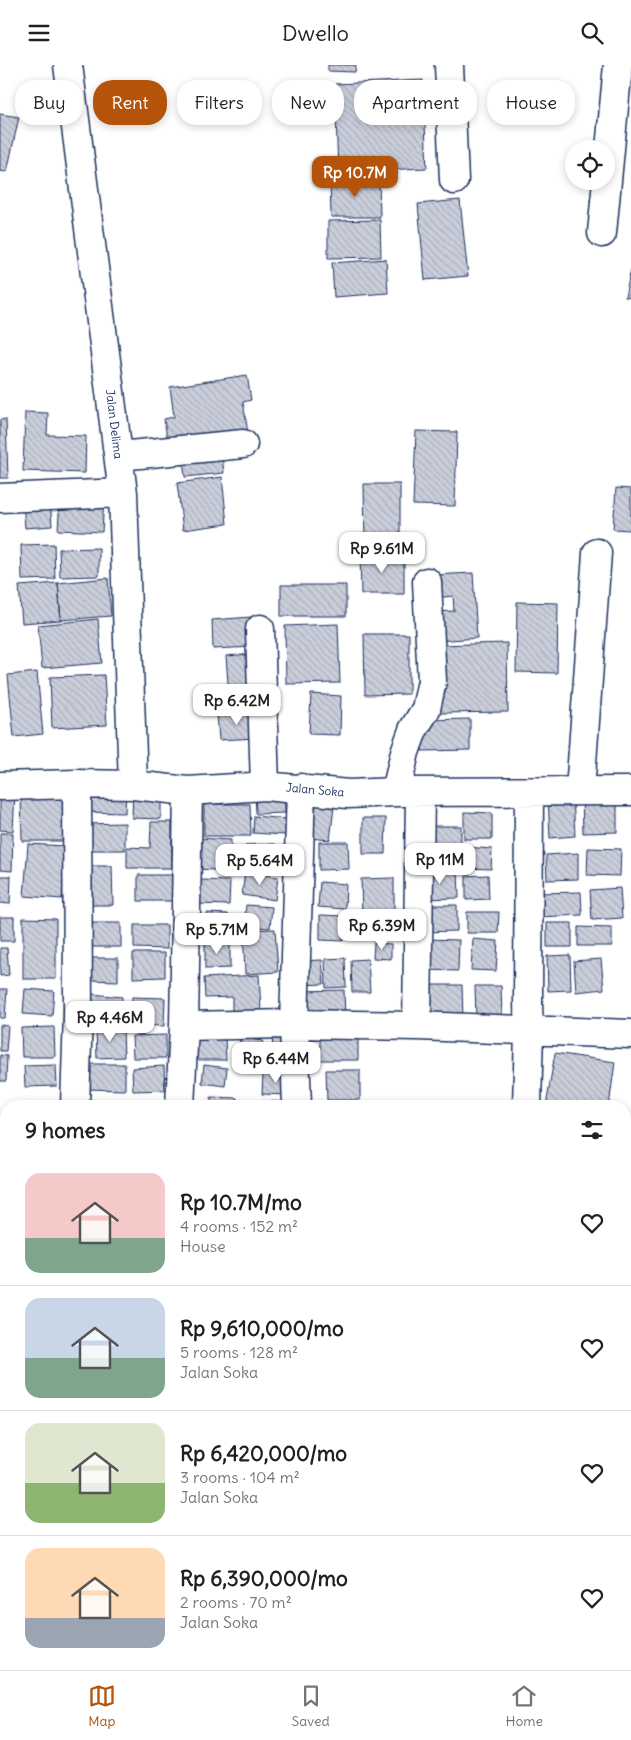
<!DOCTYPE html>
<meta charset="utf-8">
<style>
:root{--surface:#fff;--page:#f6f6f6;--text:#202124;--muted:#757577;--line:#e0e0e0;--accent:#b45309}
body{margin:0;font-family:Delius,sans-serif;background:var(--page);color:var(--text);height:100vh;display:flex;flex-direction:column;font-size:19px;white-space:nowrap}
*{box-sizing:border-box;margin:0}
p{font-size:16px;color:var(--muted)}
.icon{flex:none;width:28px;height:28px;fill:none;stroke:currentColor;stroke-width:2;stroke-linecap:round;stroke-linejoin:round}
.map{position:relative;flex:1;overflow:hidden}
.details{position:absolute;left:0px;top:1035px;width:631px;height:570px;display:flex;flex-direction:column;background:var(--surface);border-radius:20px 20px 0 0;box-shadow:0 2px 8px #0003}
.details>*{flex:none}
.top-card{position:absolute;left:15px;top:15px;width:601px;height:45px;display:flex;gap:10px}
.fabs{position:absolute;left:565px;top:75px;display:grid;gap:10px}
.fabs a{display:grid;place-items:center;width:50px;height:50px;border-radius:50%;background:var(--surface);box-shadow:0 2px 8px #0003;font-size:25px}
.price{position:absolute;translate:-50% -42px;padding:0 11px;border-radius:10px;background:#fff;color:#222;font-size:16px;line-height:32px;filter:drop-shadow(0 1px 2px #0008)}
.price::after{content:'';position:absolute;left:50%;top:30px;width:15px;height:11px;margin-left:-8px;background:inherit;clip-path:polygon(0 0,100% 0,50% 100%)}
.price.selected{background:var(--accent);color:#fff}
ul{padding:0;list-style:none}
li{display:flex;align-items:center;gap:15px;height:125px;padding:0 25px}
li+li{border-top:1px solid var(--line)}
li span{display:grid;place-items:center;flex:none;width:140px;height:100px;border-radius:15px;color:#555}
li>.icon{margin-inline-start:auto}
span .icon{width:60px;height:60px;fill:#fffc;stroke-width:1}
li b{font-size:21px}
h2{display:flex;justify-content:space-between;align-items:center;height:60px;padding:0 25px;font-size:21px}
.chip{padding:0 18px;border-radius:20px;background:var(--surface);box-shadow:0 2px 8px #0003;font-size:18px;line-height:45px}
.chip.selected{background:var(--accent);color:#fff}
header{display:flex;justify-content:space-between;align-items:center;height:65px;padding:0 25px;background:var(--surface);font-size:22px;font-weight:600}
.tab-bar{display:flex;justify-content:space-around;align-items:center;height:70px;border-top:1px solid var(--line);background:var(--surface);font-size:14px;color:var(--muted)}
.tab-bar a{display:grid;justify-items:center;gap:2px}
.tab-bar .selected{color:var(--accent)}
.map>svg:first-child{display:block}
</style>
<header><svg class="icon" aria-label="menu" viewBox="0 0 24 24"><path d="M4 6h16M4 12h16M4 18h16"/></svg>Dwello<svg class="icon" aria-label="search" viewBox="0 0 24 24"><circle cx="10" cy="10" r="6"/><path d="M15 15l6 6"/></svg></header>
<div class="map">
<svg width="631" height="1605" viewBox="0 0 631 1605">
<defs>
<pattern id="grass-tufts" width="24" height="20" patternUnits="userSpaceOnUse" patternTransform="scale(1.25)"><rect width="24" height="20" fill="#dee1e7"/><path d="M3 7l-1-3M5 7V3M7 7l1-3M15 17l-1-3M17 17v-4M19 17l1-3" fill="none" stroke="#bec1c9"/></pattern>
<pattern id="building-back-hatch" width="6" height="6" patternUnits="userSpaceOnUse" patternTransform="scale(1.25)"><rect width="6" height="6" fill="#caceda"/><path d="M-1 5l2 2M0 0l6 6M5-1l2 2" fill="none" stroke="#adb1be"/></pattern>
</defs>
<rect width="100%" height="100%" fill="#fff"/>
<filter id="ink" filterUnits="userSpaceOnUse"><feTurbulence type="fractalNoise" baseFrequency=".02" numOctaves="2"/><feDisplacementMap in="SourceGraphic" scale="10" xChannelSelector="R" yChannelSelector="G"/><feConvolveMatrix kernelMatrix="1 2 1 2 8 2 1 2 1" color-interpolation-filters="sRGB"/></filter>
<g filter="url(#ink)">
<path fill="url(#grass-tufts)" stroke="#7c88a2" d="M 625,1451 L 631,1452 L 631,1605 L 0,1605 L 0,1481 L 6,1481 L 6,1599 L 625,1599 Z"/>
<path fill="url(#building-back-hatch)" stroke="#1b2f5e" d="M 328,0 L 356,0 L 355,7 L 328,6 Z
M 423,15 L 427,103 L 338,107 L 335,19 Z
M 0,49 L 19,52 L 7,107 L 0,106 Z
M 379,113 L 380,152 L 331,152 L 330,114 Z
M 460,135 L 468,211 L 425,215 L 418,139 Z
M 380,155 L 381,192 L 328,193 L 328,156 Z
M 386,194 L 388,228 L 334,232 L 332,198 Z
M 631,204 L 631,233 L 625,232 Z
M 247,310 L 251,335 L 243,337 L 248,368 L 168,380 L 164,354 L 174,352 L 170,322 Z
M 25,347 L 48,348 L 47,370 L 86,371 L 85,408 L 23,406 Z
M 6,354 L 8,413 L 0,413 L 0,355 Z
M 416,366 L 457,367 L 455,441 L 413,440 Z
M 222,390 L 224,408 L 185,412 L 183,394 Z
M 222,412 L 227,459 L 183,465 L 177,418 Z
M 364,419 L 400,419 L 400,482 L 365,482 Z
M 616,423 L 631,424 L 631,465 L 613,464 Z
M 60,432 L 104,434 L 102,467 L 58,465 Z
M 50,434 L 52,461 L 25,463 L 23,437 Z
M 54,479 L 55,514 L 22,515 L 21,480 Z
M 99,483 L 99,511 L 60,512 L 59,484 Z
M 360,489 L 404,489 L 404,529 L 361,529 Z
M 473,508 L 477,573 L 437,576 L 435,547 L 454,546 L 453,531 L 435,533 L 433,510 Z
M 108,513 L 111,551 L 61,555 L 58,518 Z
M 58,518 L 61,555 L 22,558 L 19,521 Z
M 281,520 L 346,520 L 346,551 L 281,551 Z
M 517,537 L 558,538 L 557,608 L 516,607 Z
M 251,552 L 253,582 L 213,584 L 212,555 Z
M 98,554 L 102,598 L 42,603 L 38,560 Z
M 338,559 L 340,618 L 286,619 L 285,561 Z
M 364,569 L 409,569 L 409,629 L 365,630 Z
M 507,578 L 508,647 L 439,648 L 437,580 Z
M 252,589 L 255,644 L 230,645 L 226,591 Z
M 37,607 L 43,669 L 14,672 L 8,610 Z
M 104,610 L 107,660 L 52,663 L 50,612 Z
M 311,629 L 341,631 L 340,670 L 309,669 Z
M 256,647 L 257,673 L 219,675 L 217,649 Z
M 470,654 L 470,685 L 422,686 L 422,655 Z
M 83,720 L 126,721 L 125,748 L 83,747 Z
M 285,723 L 285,748 L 256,749 L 255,724 Z
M 0,727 L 15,728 L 13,766 L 0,765 Z
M 133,727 L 161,728 L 161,754 L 132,753 Z
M 21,728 L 69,728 L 70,776 L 22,776 Z
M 573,729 L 575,771 L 550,773 L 548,731 Z
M 582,729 L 617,729 L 617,767 L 583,768 Z
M 204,739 L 250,739 L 251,771 L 204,771 Z
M 313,739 L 334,742 L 330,775 L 309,773 Z
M 464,747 L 492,748 L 492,774 L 464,774 Z
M 254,751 L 286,754 L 285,770 L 253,768 Z
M 363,753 L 386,753 L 385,789 L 363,789 Z
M 151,757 L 172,757 L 172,803 L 127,803 L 127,782 L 150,783 Z
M 125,758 L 125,785 L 84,785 L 84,759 Z
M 425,761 L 461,761 L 461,796 L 425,796 Z
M 0,768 L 13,768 L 12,806 L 0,805 Z
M 199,773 L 231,775 L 230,806 L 198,804 Z
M 319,777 L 348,777 L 349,804 L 319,805 Z
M 28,779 L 65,781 L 62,834 L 24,831 Z
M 275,779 L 276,804 L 247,804 L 246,780 Z
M 465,782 L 492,784 L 491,804 L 464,803 Z
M 588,783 L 621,784 L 620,811 L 587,810 Z
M 578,788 L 578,814 L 547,815 L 546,790 Z
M 85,801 L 112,801 L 113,840 L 85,840 Z
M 458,806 L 459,833 L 422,834 L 421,808 Z
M 245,807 L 278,812 L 275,835 L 242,830 Z
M 138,810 L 173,810 L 173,836 L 138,836 Z
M 488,810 L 489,834 L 466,835 L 466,811 Z
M 0,811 L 11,811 L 10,839 L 0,838 Z
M 394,813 L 394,848 L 362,849 L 361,814 Z
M 200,815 L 230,816 L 229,840 L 199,839 Z
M 320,817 L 346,819 L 345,844 L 318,842 Z
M 620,823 L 622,853 L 592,855 L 590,825 Z
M 581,827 L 582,850 L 538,852 L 537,828 Z
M 246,840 L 272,842 L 270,863 L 244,861 Z
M 421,840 L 457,840 L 457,866 L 421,867 Z
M 467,847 L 499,847 L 498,868 L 467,868 Z
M 207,848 L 228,849 L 227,871 L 206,870 Z
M 320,850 L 343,851 L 343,876 L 320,875 Z
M 0,852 L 14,852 L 14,876 L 0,876 Z
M 23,853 L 56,854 L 56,914 L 23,914 Z
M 362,854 L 393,856 L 392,872 L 362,870 Z
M 84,858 L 121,858 L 121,882 L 84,882 Z
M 547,858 L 572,858 L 572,882 L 547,882 Z
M 134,860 L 167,860 L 167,884 L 134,883 Z
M 578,862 L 612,863 L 612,881 L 578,881 Z
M 275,864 L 278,907 L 245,909 L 243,865 Z
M 426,874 L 459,875 L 458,906 L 425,905 Z
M 473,874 L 498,876 L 496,906 L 471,905 Z
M 205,876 L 230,876 L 230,903 L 205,904 Z
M 374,878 L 391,879 L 391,894 L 373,893 Z
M 0,883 L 7,883 L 9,910 L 0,911 Z
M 133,888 L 165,888 L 165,912 L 133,913 Z
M 570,890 L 571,925 L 548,926 L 547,891 Z
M 88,893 L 118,893 L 118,916 L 87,915 Z
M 345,893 L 346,922 L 326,923 L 325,894 Z
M 368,894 L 370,927 L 352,927 L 351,895 Z
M 601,894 L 604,924 L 576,927 L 574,896 Z
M 322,895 L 324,919 L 300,920 L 299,896 Z
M 259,910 L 261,945 L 232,947 L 232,932 L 205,933 L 204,913 Z
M 429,920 L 462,920 L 463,954 L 429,954 Z
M 475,921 L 501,921 L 502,952 L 476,953 Z
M 0,924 L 7,924 L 5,953 L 0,953 Z
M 25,924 L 54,926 L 52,951 L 23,949 Z
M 344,925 L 345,954 L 302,955 L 301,926 Z
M 92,929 L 122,932 L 120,955 L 89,951 Z
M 132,932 L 165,933 L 164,961 L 131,960 Z
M 0,960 L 8,961 L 6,986 L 0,986 Z
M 54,962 L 55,992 L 22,992 L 21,963 Z
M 123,964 L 124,992 L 97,993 L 96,965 Z
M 166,970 L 166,993 L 133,993 L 132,971 Z
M 273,971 L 292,972 L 291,1002 L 271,1001 Z
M 320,972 L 358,972 L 358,995 L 320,995 Z
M 196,973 L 225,973 L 226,995 L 196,995 Z
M 240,973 L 263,976 L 260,1006 L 236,1003 Z
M 555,988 L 615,997 L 609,1041 L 546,1041 Z
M 0,990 L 7,991 L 6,1016 L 0,1016 Z
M 84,999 L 125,999 L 125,1025 L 84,1024 Z
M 56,1000 L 57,1021 L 25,1022 L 24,1001 Z
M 204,1000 L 227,1003 L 225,1021 L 202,1018 Z
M 164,1001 L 165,1025 L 133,1026 L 132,1003 Z
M 326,1005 L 360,1005 L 360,1035 L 327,1035 Z
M 263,1009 L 290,1010 L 289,1030 L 262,1029 Z
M 211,1032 L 237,1033 L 237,1041 L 211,1041 Z
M 261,1036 L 290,1037 L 290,1041 L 261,1041 Z
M 142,1037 L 142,1041 L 97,1041 L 97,1039 Z
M 0,1075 L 6,1076 L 6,1098 L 0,1098 Z
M 1,1112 L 6,1112 L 6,1144 L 2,1145 Z
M 5,1233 L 6,1233 L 6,1253 L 4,1253 Z
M 3,1259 L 6,1260 L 6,1281 L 2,1280 Z
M 0,1351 L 3,1351 L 1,1380 L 0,1380 Z
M 0,1434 L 6,1434 L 6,1458 L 0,1458 Z"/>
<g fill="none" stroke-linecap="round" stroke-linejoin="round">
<defs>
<path id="minor" d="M 68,0 L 123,428 L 133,720
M 449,0 L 454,115
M 602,168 L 618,0
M 119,391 L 243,379
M 0,433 L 123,428
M 260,564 L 265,721
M 0,721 L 77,719 L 133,720 L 188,726 L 265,721 L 348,729 L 396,727 L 631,726
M 580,726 L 597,488
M 396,727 L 405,687 L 413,665 L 426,644 L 432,616 L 427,517
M 184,961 L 294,959 L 417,961 L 631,969
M 417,961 L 420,728
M 75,1041 L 78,948 L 77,719
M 180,1041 L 184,961 L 188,726
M 297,1041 L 294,959 L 301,723
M 527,1041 L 529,966 L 528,938 L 529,728
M 0,1108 L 6,1108
M 625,1142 L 631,1142
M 625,1256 L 631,1195
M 0,1415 L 6,1415
M 625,1428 L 631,1428"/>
</defs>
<use href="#minor" stroke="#1b2f5e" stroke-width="31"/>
<use href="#minor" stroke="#fff" stroke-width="28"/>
</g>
</g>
<g text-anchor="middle" stroke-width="4" stroke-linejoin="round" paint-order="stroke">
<g font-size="12" fill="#1b2f5e" stroke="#fff">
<text transform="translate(114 359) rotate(83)" y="4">Jalan Delima</text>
<text transform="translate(315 725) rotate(5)" y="4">Jalan Soka</text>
</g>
</g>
</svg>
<div class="fabs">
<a><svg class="icon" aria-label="locate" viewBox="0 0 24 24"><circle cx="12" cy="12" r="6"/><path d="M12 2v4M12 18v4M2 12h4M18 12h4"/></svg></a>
</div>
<b class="price selected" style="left:355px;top:133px">Rp 10.7M</b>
<b class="price" style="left:382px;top:509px">Rp 9.61M</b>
<b class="price" style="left:237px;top:661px">Rp 6.42M</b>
<b class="price" style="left:440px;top:820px">Rp 11M</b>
<b class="price" style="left:260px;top:821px">Rp 5.64M</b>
<b class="price" style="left:382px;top:886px">Rp 6.39M</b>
<b class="price" style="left:217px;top:890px">Rp 5.71M</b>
<b class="price" style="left:110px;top:978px">Rp 4.46M</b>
<b class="price" style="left:276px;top:1019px">Rp 6.44M</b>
<div class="top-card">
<a class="chip">Buy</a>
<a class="chip selected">Rent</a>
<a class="chip">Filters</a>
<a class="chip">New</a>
<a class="chip">Apartment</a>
<a class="chip">House</a>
</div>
<section class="details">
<h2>9 homes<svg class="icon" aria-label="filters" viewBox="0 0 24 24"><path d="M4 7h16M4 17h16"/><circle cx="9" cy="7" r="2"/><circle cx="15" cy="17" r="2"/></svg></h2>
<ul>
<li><span style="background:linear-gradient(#f6c9c9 65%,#7fa58c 0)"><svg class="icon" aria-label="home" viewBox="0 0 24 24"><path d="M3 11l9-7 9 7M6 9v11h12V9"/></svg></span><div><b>Rp 10.7M/mo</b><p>4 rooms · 152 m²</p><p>House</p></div><svg class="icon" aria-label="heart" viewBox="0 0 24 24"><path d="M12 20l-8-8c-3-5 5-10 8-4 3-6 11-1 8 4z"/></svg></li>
<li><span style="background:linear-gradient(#c9d6e8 60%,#7fa58c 0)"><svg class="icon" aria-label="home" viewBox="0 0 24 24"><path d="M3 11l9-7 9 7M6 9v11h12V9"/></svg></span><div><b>Rp 9,610,000/mo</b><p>5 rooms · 128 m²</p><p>Jalan Soka</p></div><svg class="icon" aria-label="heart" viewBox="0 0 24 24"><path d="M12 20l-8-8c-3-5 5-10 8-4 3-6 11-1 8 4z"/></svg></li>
<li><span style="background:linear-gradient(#dfe7d0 60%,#8fb573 0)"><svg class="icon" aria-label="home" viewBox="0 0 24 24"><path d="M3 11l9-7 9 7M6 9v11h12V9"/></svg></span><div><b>Rp 6,420,000/mo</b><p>3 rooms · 104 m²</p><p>Jalan Soka</p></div><svg class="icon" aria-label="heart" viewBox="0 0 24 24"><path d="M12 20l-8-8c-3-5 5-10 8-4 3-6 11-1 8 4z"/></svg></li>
<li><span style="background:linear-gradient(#ffd9b3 70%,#9aa5b1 0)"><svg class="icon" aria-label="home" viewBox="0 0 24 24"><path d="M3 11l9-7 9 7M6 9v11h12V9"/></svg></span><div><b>Rp 6,390,000/mo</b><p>2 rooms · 70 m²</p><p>Jalan Soka</p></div><svg class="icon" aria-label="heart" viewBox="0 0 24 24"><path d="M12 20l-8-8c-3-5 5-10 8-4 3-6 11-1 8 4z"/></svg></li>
</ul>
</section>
</div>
<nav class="tab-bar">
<a class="selected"><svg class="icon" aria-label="map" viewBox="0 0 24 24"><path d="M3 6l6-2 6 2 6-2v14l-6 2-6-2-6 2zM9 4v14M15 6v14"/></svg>Map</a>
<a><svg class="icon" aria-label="saved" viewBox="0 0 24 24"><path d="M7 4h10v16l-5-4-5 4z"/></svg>Saved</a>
<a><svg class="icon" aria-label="home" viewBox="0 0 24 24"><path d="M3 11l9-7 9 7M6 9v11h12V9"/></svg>Home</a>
</nav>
